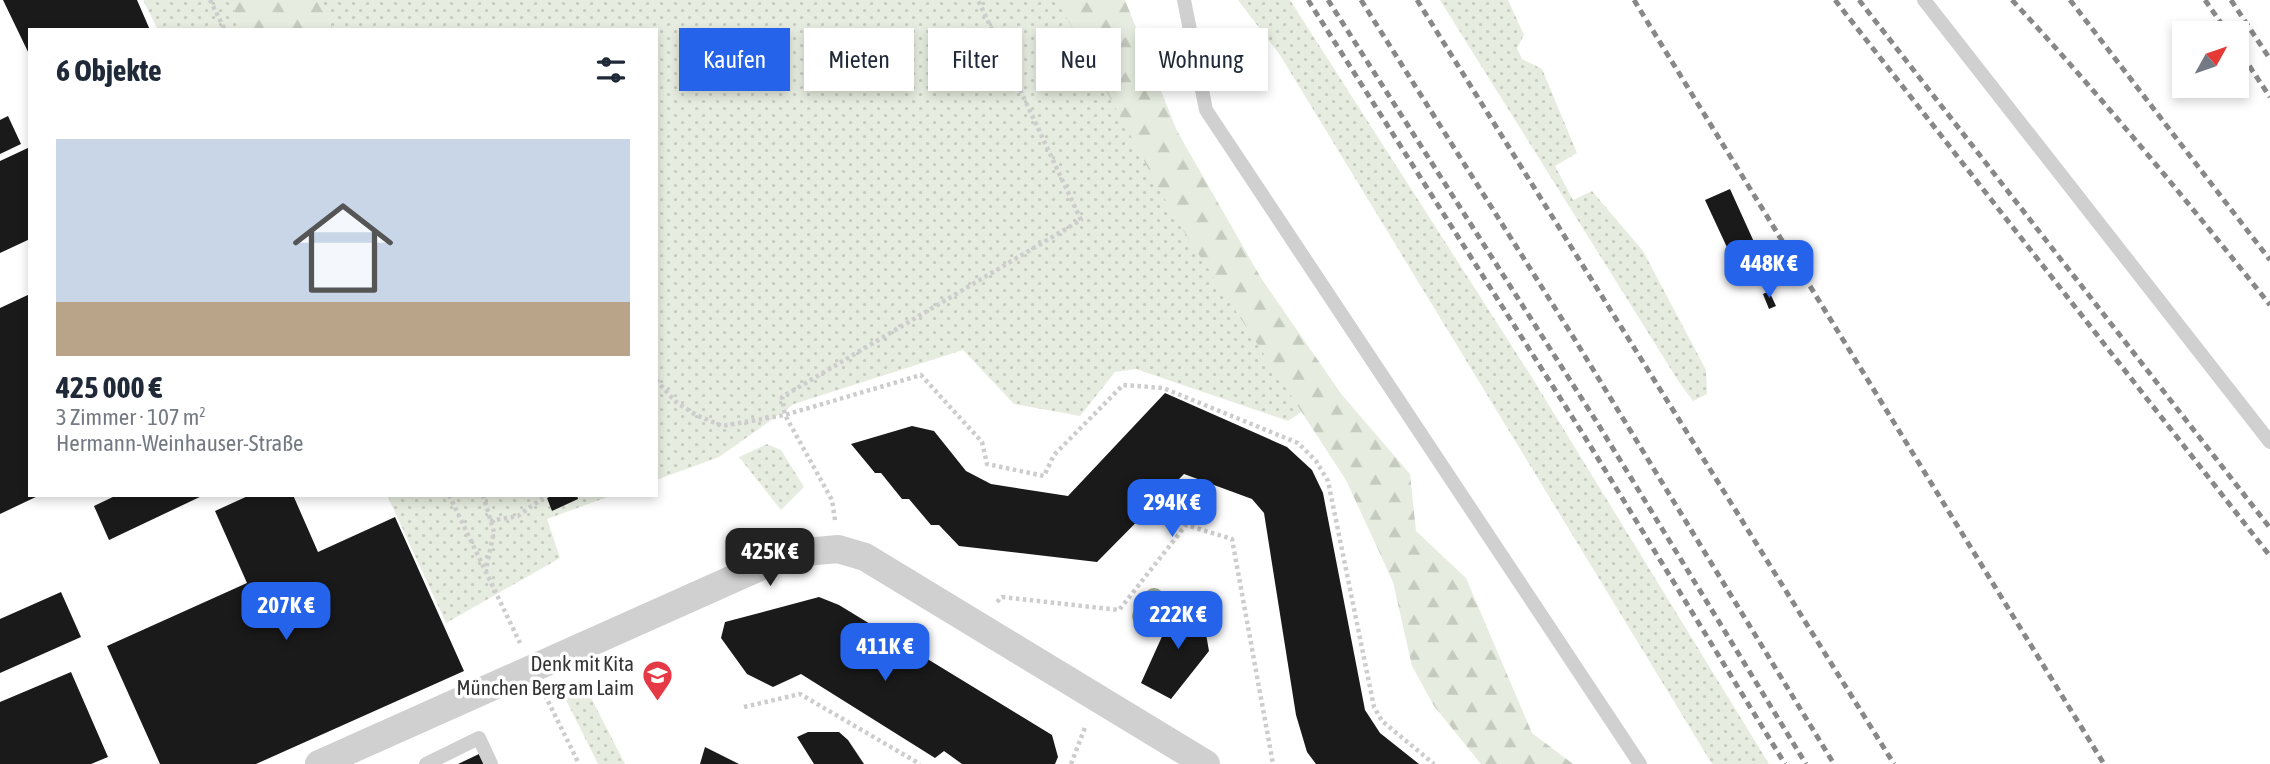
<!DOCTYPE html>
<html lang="de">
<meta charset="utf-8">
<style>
:root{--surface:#fff;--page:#f2f2f3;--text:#1f2937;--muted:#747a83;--accent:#2563eb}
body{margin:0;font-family:"Asap Condensed",sans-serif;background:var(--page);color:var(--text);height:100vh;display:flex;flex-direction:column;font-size:26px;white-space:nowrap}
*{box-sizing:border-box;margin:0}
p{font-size:23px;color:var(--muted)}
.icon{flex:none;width:38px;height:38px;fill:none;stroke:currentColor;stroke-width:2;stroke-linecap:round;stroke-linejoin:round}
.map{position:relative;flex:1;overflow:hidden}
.drawer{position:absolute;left:28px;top:28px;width:630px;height:469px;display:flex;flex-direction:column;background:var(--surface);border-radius:0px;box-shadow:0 4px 10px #0003}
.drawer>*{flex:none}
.hud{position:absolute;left:679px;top:28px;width:665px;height:63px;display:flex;gap:14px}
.needle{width:46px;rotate:50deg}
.buttons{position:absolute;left:2172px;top:21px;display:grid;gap:14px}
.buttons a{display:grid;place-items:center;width:77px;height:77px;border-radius:0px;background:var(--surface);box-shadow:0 4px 10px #0003;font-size:35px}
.price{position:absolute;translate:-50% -60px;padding:0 16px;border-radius:14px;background:var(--accent);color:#fff;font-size:23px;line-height:46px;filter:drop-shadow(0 2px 4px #0008)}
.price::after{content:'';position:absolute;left:50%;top:42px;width:21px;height:16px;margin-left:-10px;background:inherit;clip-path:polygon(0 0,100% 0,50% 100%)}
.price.active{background:#222;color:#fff}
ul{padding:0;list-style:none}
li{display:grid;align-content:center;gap:14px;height:371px;padding:0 28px}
li span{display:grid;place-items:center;height:217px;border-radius:0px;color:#555}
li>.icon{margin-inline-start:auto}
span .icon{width:126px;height:126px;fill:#fffc;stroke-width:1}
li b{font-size:30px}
h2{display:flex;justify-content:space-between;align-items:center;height:84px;padding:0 28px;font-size:30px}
.tag{padding:0 24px;border-radius:0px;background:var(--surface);box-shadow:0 4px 10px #0003;font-size:24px;line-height:63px}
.tag.active{background:var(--accent);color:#fff}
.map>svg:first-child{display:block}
</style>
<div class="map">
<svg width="2270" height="764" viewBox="0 0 2270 764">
<defs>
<pattern id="green-dots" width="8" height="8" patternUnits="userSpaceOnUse" patternTransform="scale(1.75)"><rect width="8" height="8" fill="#e6ecdf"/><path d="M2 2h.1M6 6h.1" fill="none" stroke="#c6cbc0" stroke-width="1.8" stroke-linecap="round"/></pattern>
<pattern id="forest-firs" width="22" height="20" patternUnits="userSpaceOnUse" patternTransform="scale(1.75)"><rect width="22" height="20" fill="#e6ecdf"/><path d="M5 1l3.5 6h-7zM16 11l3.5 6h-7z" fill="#c6cbc0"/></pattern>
</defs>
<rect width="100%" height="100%" fill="#fff"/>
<path fill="url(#green-dots)" d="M 143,0 L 1090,0 L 1321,399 L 1288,421 L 1136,369 L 1115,372 L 1080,416 L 1014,404 L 963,350 L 794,404 L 719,457 L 656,480 L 656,30 L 158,30 Z
M 1238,0 L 1290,0 L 1531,376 L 1769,764 L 1712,764 L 1280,55 Z
M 1440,0 L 1508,0 L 1524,35 L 1517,48 L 1522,59 L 1542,69 L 1577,153 L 1555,166 L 1573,200 L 1592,191 L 1643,251 L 1706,370 L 1707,394 L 1693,401 L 1679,382 Z
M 767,444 L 781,450 L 804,487 L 781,510 L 739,457 Z
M 387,495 L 613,495 L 547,519 L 560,558 L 446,623 Z
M 584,684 L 625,764 L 598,764 L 563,694 Z"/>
<path fill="url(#forest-firs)" d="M 229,0 L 321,0 L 333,30 L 243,30 Z
M 1057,0 L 1125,0 L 1177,131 L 1261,278 L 1342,395 L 1410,474 L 1416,531 L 1466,578 L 1532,733 L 1573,764 L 1481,764 L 1434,706 L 1412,666 L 1393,582 L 1346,480 L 1175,218 Z"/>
<path fill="#1a1a1a" d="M 3,0 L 137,0 L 150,30 L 30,30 L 30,56 Z
M 8,116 L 21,144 L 0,154 L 0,120 Z
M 30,147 L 30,239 L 0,253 L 0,161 Z
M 1730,189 L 1769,275 L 1745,286 L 1705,200 Z
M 1769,291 L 1776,306 L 1769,309 L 1763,294 Z
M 30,294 L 30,495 L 40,495 L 0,514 L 0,308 Z
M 1165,393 L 1287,447 L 1312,470 L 1323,493 L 1365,710 L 1380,733 L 1419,764 L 1316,764 L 1307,752 L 1296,715 L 1264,513 L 1252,499 L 1184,474 L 1097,562 L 959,546 L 939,525 L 931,525 L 909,499 L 902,499 L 881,473 L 875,473 L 851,444 L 912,426 L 934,431 L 966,471 L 991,484 L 1068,496 Z
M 117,495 L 204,495 L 109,540 L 94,506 Z
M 250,495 L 293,495 L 318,552 L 395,517 L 464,671 L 256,764 L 160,764 L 107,646 L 247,583 L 215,511 Z
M 553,495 L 577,495 L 578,499 L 552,511 L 547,498 Z
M 61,592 L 81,637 L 0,673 L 0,619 Z
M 819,597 L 839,605 L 1052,735 L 1058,757 L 1055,764 L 962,764 L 944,751 L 935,758 L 801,674 L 773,687 L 747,674 L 721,638 L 725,622 Z
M 1178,601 L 1202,611 L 1209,651 L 1171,699 L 1141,683 Z
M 71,672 L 108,757 L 91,764 L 0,764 L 0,702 Z
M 808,732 L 839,732 L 848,740 L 864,764 L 814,764 L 797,737 Z
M 705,747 L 739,764 L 700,764 Z
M 479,754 L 484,764 L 458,764 Z"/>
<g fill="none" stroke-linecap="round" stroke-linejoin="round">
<path stroke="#cdcdcd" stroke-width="4.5" stroke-dasharray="3.5 3.5" stroke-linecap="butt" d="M 210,0 L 225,30
M 656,380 L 676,402 L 696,415 L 722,426 L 785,415 L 921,375 L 982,442 L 987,464 L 1044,476 L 1054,455 L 1123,385 L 1163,388 L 1298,443 L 1316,461 L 1328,481 L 1374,707 L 1382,721 L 1434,764
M 449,495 L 520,643
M 483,495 L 494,532 L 486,569
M 835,520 L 832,500 L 785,415 L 782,397 L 1081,220 L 978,0
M 490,521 L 518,516 L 547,495
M 997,602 L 1002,597 L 1119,610 L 1186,525 L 1232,539 L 1273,764
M 545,695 L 579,764
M 744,707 L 800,694 L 920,764
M 1071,764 L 1086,725"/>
<path stroke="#d0d0d0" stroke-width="14" d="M 1184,0 L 1206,110 L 1640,764
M 1924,0 L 2270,442
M 426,764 L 479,738 L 491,764"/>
<path stroke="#d0d0d0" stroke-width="28" d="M 319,764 L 771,562 L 806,552 L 838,549 L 865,557 L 1206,764"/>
<path stroke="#888" stroke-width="5" stroke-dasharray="7 5" stroke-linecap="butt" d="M 1308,0 L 1583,434 L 1785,764
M 1328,0 L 1598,424 L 1806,764
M 1361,0 L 1572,335 L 1834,764
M 1417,0 L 1894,764
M 1634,0 L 2104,764
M 1835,0 L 2270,556
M 1859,0 L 2270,528
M 2012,0 C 2103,98 2187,201 2270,305
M 2070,0 L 2270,260
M 2205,0 L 2228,33
M 2231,0 L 2270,59
M 2236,46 L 2270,97"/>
</g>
<g fill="#a2b095">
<circle cx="1154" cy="598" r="10"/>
<circle cx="1142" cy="616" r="10"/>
</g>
<defs>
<symbol id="school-pin" viewBox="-11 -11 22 30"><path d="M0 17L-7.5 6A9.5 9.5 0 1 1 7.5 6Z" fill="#e63946" stroke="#fff"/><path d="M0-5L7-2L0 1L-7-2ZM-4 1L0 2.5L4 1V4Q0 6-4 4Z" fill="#fff"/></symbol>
</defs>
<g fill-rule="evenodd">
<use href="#school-pin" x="640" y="658" width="35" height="47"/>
</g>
<g text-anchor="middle" stroke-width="7" stroke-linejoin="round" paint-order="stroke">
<g font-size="21" fill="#333" stroke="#fff" text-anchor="end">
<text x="634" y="671">Denk mit Kita<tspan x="634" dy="24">München Berg am Laim</tspan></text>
</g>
</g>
</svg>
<div class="buttons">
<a><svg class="needle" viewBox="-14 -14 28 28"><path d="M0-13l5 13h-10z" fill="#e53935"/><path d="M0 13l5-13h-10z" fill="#747a83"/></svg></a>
</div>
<b class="price" style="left:1769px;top:300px">448K €</b>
<b class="price" style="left:1172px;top:539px">294K €</b>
<b class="price active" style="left:770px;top:588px">425K €</b>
<b class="price" style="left:286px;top:642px">207K €</b>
<b class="price" style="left:1178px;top:651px">222K €</b>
<b class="price" style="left:885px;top:683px">411K €</b>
<div class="hud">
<a class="tag active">Kaufen</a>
<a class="tag">Mieten</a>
<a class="tag">Filter</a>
<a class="tag">Neu</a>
<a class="tag">Wohnung</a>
</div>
<section class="drawer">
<h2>6 Objekte<svg class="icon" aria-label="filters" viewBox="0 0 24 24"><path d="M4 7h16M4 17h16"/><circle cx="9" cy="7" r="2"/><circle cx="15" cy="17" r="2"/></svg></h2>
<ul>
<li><span style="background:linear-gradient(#c9d6e8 75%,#b9a48a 0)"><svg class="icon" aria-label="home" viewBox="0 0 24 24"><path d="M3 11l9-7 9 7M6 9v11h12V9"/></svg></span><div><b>425 000 €</b><p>3 Zimmer · 107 m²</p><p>Hermann-Weinhauser-Straße</p></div></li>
</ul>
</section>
</div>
